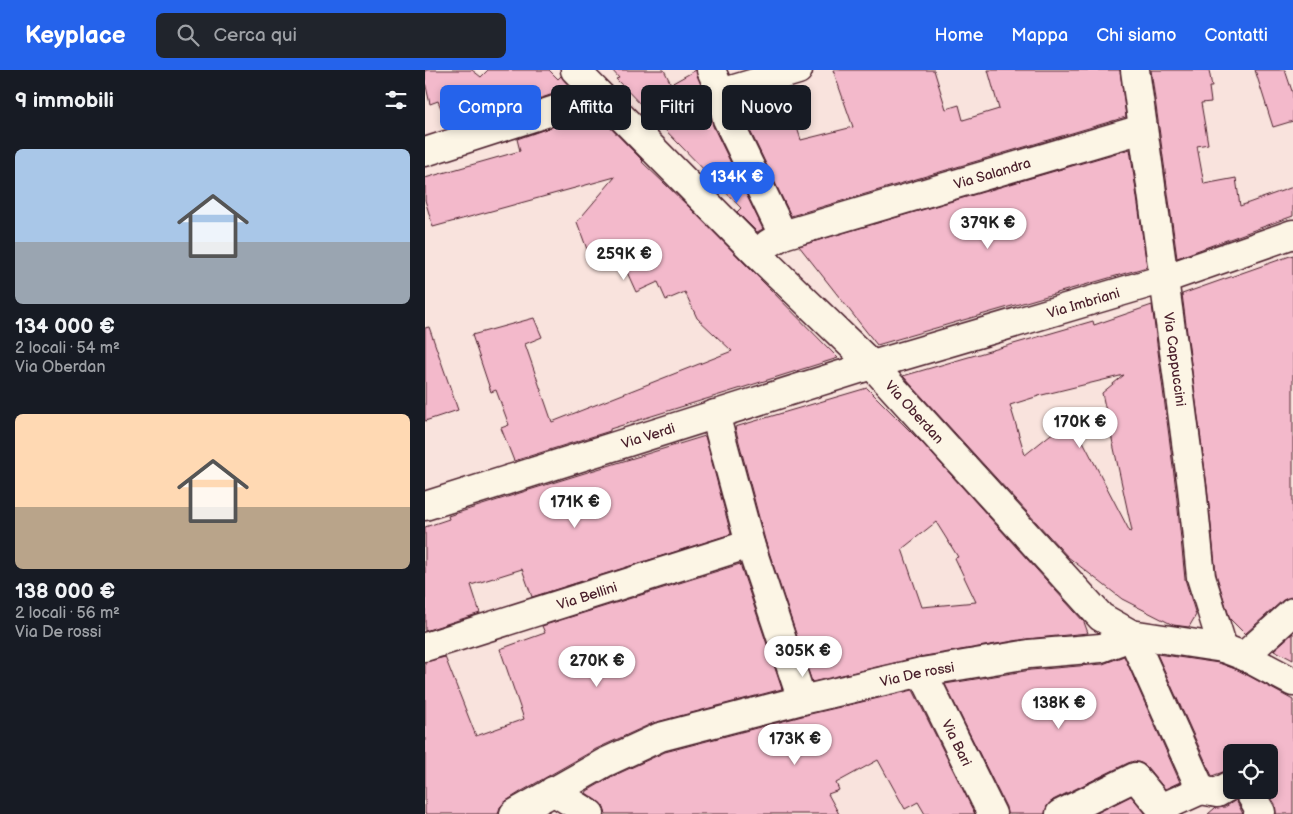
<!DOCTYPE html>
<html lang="it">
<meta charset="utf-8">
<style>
:root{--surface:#171b24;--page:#20242c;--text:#f1f3f6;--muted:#9ea1a6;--accent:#2563eb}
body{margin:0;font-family:"Balsamiq Sans",sans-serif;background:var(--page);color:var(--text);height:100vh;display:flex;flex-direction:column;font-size:19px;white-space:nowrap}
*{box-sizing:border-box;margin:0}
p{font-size:16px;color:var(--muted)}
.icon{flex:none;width:28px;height:28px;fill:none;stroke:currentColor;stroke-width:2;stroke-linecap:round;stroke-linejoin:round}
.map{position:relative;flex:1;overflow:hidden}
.panel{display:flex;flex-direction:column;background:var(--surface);width:425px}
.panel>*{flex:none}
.top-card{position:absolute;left:15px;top:15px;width:475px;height:45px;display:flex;gap:10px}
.buttons{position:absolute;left:798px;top:674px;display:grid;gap:10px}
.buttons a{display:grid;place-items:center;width:55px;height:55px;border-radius:8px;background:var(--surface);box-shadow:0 2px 8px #0003;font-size:25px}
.price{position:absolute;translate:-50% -42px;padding:0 11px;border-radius:18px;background:#fff;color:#222;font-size:16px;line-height:32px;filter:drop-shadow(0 1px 2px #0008)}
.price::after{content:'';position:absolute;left:50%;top:30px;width:15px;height:11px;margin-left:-8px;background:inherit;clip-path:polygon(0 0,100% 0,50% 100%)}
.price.current{background:var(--accent);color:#fff}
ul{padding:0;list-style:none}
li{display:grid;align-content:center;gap:10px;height:265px;padding:0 15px}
li span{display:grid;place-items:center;height:155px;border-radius:8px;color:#555}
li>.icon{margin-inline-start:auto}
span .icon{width:90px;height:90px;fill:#fffc;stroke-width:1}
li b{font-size:21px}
h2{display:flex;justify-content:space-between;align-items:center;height:60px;padding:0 15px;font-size:21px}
.chip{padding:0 18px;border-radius:8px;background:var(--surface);box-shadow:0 2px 8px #0003;font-size:18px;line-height:45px}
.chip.current{background:var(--accent);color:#fff}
header{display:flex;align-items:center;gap:30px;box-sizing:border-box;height:70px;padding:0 25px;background:var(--accent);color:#fff}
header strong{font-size:24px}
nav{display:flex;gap:28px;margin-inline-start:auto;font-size:18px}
.search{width:350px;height:45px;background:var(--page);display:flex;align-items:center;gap:12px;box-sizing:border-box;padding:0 18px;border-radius:8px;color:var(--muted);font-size:19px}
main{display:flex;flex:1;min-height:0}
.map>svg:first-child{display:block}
</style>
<header>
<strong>Keyplace</strong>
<div class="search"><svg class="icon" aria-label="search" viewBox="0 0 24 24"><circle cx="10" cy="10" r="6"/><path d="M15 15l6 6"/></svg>Cerca qui</div>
<nav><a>Home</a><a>Mappa</a><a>Chi siamo</a><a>Contatti</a></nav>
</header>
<main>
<section class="panel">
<h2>9 immobili<svg class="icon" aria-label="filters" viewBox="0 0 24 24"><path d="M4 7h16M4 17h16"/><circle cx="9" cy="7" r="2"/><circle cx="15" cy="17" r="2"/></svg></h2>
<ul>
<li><span style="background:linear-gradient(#a9c7e8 60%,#9aa5b1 0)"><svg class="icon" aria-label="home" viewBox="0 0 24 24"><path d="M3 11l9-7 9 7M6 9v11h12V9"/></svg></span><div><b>134 000 €</b><p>2 locali · 54 m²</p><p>Via Oberdan</p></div></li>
<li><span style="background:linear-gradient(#ffd9b3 60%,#b9a48a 0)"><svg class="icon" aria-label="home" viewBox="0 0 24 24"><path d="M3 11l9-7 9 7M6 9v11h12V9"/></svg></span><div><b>138 000 €</b><p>2 locali · 56 m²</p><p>Via De rossi</p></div></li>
</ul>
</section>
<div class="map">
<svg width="868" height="744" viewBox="0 0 868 744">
<rect width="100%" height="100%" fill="#f9e3dd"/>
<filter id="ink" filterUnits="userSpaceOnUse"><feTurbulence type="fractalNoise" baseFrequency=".02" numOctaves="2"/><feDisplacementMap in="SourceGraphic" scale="10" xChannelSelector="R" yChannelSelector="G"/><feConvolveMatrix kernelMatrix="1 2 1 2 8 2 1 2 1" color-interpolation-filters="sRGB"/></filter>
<g filter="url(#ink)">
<path fill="#f3b9cb" stroke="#4a1f2b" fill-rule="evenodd" d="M 0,0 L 47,0 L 56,7 L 63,0 L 124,0 L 133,9 L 136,6 L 146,18 L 84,39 L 83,37 L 24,58 L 13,31 L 5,34 L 0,12 Z
M 187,0 L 239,0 L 246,14 L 271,0 L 281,28 L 288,56 L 338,159 L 332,162 L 312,142 L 316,138 L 191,9 L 194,8 Z
M 408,0 L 509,0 L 521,39 L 534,35 L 538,50 L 574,39 L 563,0 L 695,0 L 701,47 L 366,146 L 317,44 L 315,34 L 360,20 L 376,70 L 428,57 Z
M 726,0 L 784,0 L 787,17 L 784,17 L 786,32 L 776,33 L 783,74 L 772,76 L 779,114 L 811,108 L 815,136 L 868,117 L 868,146 L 752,188 Z
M 830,0 L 860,0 L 868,24 L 868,51 L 848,57 Z
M 170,42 L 218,91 L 217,92 L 263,136 L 413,288 L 185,359 L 185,361 L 89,391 L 76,358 L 84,355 L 71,320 L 66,322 L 47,265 L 109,248 L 117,267 L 100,274 L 127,352 L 307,281 L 272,248 L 260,222 L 241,230 L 233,212 L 211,222 L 191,178 L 167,193 L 152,152 L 190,107 L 8,157 L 0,130 L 0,108 L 95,81 L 92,69 Z
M 705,79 L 722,197 L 452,275 L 374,176 Z
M 868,185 L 868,527 L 858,530 L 820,564 L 805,549 L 791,504 L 782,416 L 757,224 Z
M 727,235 L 751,420 L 760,509 L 771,545 L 764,557 L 748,555 L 697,529 L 643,487 L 478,306 L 668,251 L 669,255 ZM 699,305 L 677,323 L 707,461 L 705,462 L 646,348 L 600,385 L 585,335 L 617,325 Z
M 4,257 L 33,340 L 0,351 L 0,258 Z
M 442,318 L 499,375 L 659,552 L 663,563 L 601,569 L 494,587 L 387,612 L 340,470 L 310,357 ZM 511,452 L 533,487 L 530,488 L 551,532 L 497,537 L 477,479 Z
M 280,366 L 306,464 L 107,527 L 97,499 L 46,515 L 55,543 L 0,561 L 0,457 L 24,449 L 23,446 L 101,421 Z
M 315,494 L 357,619 L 228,653 L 171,679 L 97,721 L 81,731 L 75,737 L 73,744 L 0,744 L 0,592 L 20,587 L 51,666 L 99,649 L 75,579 L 120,563 L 117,556 Z
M 868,563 L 868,590 L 849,580 Z
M 732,584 L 794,593 L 813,600 L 868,630 L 868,744 L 851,744 L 850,734 L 841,720 L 844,720 L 844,682 L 806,682 L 806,699 L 787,706 Z
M 699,586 L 755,712 L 740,719 L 722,697 L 716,693 L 709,691 L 703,693 L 628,730 L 622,736 L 620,744 L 582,744 L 581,737 L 520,614 L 606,600 L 678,594 Z
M 488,620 L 550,744 L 500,744 L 493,732 L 480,739 L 453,690 L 411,713 L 414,720 L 403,724 L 414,744 L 181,744 L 178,736 L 173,731 L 161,723 L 162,721 L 186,707 L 240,682 L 381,645 Z
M 706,726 L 721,744 L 670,744 Z
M 811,730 L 818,744 L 783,744 L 790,738 L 800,737 Z"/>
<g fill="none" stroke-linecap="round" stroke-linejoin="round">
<defs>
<g id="minor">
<path id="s1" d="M 150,0 L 330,182 L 447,295 L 676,547 L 706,564 L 798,578 L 819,586 L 868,612"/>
<path d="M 286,0 L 296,23 L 302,49 L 358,165 L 343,174"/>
<path id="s2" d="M 710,0 L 752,303 L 767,418 L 776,507 L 798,578"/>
<path d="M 296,23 L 373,0"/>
<path d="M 0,82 L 161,30 L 169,20"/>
<path id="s3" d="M 358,165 L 717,59"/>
<path d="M 290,344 L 325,474 L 377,630"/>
<path id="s4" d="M 0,436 L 447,295 L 739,209 L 868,164"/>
<path id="s5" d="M 0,577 L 325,474"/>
<path d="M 819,586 L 868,542"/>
<path id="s6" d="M 497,602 L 567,744"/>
<path d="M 823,720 L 836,742 L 833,744"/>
<path d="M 128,721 L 165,744"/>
<path id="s7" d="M 89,744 L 179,693 L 235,667 L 377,630 L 497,602 L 604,584 L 676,578 L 692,572 L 706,564 L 776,720 L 792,723 L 806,715"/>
<path d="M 635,744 L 710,707 L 736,738 L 776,720"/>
</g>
</defs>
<use href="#minor" stroke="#4a1f2b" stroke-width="31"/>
<use href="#minor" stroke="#fcf5e5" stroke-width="28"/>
</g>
</g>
<g text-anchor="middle" stroke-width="5" stroke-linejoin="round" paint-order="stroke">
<g font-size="14" fill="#4a1f2b" stroke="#fcf5e5">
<text dy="5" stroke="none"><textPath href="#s3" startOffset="218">Via Salandra</textPath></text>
<text dy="5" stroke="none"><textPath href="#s4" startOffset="689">Via Imbriani</textPath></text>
<text dy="5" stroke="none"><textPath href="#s2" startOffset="292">Via Cappuccini</textPath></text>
<text dy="5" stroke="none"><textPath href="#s1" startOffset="482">Via Oberdan</textPath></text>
<text dy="5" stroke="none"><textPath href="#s4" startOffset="234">Via Verdi</textPath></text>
<text dy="5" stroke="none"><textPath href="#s5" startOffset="170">Via Bellini</textPath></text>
<text dy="5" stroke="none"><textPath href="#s7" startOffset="430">Via De rossi</textPath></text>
<text dy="5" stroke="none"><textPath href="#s6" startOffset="79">Via Bari</textPath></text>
</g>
</g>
</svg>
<div class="buttons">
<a><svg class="icon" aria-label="locate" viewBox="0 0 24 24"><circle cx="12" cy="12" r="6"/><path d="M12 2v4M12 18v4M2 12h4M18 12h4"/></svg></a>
</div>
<b class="price current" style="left:312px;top:134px">134K €</b>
<b class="price" style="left:563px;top:180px">379K €</b>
<b class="price" style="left:199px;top:211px">259K €</b>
<b class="price" style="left:655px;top:379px">170K €</b>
<b class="price" style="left:150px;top:459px">171K €</b>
<b class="price" style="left:378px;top:608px">305K €</b>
<b class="price" style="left:172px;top:618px">270K €</b>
<b class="price" style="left:634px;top:660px">138K €</b>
<b class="price" style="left:370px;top:696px">173K €</b>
<div class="top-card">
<a class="chip current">Compra</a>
<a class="chip">Affitta</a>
<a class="chip">Filtri</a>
<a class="chip">Nuovo</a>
</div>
</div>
</main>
